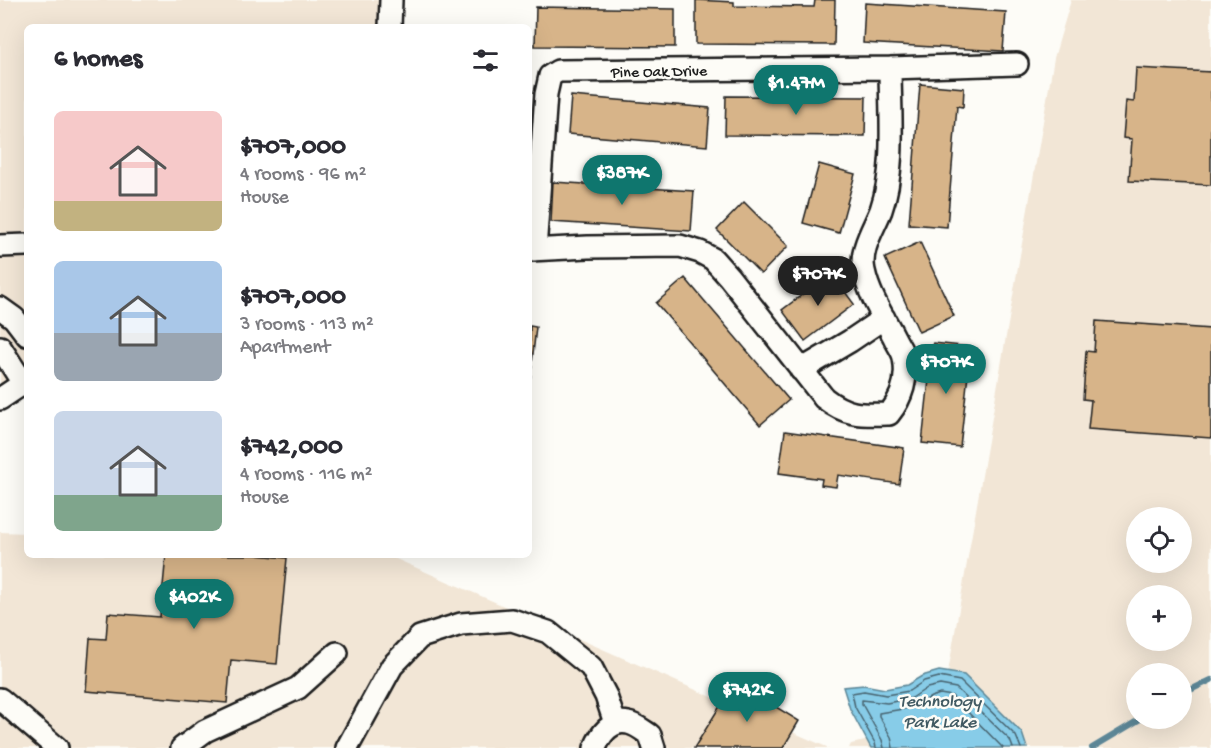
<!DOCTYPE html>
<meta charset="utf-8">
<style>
:root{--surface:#fff;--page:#f2f2f3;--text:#2b2b33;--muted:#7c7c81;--accent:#0f766e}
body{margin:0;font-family:"Gochi Hand",sans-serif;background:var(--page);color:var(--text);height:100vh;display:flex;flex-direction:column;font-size:22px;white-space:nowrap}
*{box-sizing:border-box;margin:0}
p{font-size:20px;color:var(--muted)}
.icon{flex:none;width:33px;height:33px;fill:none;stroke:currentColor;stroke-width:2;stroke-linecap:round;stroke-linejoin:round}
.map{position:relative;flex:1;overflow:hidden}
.details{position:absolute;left:24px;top:24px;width:508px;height:534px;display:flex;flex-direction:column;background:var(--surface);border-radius:9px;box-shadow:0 6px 24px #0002}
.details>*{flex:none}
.buttons{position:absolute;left:1126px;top:507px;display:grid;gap:12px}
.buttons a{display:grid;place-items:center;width:66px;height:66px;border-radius:50%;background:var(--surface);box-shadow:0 6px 24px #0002;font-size:30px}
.price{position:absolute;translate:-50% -51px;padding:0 14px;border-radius:21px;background:var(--accent);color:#fff;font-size:20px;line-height:39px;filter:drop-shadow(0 2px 3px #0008)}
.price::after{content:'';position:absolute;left:50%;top:36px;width:18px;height:14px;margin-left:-9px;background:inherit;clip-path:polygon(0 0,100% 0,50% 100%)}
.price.active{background:#222;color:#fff}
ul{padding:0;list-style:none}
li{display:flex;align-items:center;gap:18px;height:150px;padding:0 30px}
li span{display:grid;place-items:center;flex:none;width:168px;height:120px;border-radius:9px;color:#555}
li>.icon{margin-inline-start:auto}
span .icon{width:72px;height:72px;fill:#fffc;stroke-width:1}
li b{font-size:26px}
h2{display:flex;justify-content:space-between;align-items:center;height:72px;padding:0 30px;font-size:26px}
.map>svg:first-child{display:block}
</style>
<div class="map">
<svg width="1211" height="748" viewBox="0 0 1211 748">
<rect width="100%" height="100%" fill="#fdfcf7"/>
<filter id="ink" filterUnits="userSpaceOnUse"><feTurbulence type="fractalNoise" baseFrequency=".0167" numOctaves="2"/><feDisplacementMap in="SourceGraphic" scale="12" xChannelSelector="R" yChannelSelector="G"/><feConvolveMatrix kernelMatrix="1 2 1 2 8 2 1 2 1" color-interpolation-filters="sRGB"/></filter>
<g filter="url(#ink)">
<path fill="#f2e6d6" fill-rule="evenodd" d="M 0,0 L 402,0 L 400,27 L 27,27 L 27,392 L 0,410 Z
M 1071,0 L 1211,0 L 1211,748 L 849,748 L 851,744 L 939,725 L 1054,58 ZM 1137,518 L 1182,518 L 1182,562 L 1137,562 ZM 1137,596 L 1182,596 L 1182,640 L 1137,640 ZM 1137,674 L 1182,674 L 1182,718 L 1137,718 Z
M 0,532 L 27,533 L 27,555 L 387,555 L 829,748 L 0,748 Z"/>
<path fill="#87cce8" stroke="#5c8696" stroke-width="1.5" d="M 939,671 L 964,675 L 1022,733 L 1027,748 L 871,748 L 850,709 L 843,687 L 864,685 L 885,689 L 907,685 L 922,676 Z"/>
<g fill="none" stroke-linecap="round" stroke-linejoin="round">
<path stroke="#47626e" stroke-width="1.5" d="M 876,748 L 875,743 L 855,707 L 852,693 L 864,691 L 886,695 L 909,691 L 924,681 L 939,677 L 960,681 L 1016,736 L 1021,748
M 884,748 L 882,740 L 862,704 L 862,700 L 887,703 L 912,698 L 927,688 L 940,685 L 956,688 L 1010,740 L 1013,748
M 893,748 L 891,737 L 879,716 L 879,713 L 915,707 L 931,697 L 940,694 L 952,696 L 1003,748"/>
<path stroke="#5c8696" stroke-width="6" d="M 1182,694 L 1211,680
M 1092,748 L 1142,718"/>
</g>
<path fill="#d7b489" stroke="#1c1c1c" stroke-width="1.5" d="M 696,0 L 734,2 L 734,6 L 814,7 L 815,0 L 835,0 L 834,45 L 696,44 Z
M 865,3 L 1006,12 L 1003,51 L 863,43 Z
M 536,7 L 675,9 L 675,47 L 535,46 Z
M 1136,68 L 1211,72 L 1211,185 L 1129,181 L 1132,139 L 1123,138 L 1126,101 L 1134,102 Z
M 920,84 L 964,88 L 963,107 L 957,106 L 947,227 L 909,224 Z
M 571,96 L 710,108 L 707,146 L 568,134 Z
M 726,96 L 866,97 L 865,136 L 725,135 Z
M 819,164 L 855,174 L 839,233 L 803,223 Z
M 553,182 L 694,191 L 691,231 L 551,222 Z
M 744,202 L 788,246 L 761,274 L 717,230 Z
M 920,242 L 954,316 L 919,332 L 885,258 Z
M 831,273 L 854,304 L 805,341 L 782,310 Z
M 685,278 L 789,400 L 760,425 L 656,303 Z
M 1096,321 L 1211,329 L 1211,438 L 1088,429 L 1091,400 L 1083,399 L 1086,351 L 1094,352 Z
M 530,326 L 536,327 L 530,381 Z
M 933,343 L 971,347 L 960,447 L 922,443 Z
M 785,431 L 904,448 L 899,484 L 838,475 L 836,487 L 821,485 L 822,479 L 779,473 Z
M 166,555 L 255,555 L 287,558 L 277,664 L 231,660 L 227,703 L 86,691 L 90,638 L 106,639 L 108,613 L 160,617 Z
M 735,682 L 799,721 L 783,748 L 694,748 Z"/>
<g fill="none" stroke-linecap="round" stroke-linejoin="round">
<defs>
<path id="minor" d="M 390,27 L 391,0
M 0,246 L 27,245
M 530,250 L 588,247 L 680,246 L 700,252 L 713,259 L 729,277 L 824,398 C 847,416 861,415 889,414 C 902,398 908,378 904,358 C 903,351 897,344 894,337 C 883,316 869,295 864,271 C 859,250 874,228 881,210 C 896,168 890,112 890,68
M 535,250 L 546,94 L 550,76 L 558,71 L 890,68 L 1017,64
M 0,308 L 14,318 L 27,335
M 0,347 L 23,383
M 801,370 L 850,341 L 884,318
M 0,399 L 27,381
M 0,699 L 57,748
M 182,748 L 205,731 L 298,688 L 337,653
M 347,748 L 392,666 L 420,637 L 461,624 L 512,620 L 548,632 L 591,667 L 606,696 L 615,723
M 595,748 C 600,735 611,719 628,723 C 635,724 644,731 650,735 L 654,748"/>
</defs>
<use href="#minor" stroke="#1c1c1c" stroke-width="26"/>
<use href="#minor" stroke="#fdfcf7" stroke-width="21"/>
</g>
</g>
<g text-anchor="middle" stroke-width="5" stroke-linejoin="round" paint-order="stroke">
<g font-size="16" fill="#1c1c1c" stroke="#fdfcf7">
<text transform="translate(659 70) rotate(-1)" y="6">Pine Oak Drive</text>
</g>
<g font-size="18" font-style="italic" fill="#415a63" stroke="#fdfcf7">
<text x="940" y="706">Technology<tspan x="940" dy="21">Park Lake</tspan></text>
</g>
</g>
</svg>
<div class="buttons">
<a><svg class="icon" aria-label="locate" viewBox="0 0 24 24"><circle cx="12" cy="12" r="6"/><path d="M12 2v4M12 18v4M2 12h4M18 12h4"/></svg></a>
<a>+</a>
<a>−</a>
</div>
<b class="price" style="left:796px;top:116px">$1.47M</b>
<b class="price" style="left:622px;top:206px">$387K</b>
<b class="price active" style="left:818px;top:307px">$707K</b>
<b class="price" style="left:946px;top:395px">$707K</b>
<b class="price" style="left:194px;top:630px">$402K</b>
<b class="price" style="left:747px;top:723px">$742K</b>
<section class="details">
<h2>6 homes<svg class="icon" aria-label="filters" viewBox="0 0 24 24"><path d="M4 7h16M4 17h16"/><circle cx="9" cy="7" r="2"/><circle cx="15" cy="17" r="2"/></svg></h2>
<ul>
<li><span style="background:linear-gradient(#f6c9c9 75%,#c2b280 0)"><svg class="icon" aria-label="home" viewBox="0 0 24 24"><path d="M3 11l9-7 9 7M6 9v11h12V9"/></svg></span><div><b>$707,000</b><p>4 rooms · 96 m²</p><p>House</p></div></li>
<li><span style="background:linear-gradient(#a9c7e8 60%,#9aa5b1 0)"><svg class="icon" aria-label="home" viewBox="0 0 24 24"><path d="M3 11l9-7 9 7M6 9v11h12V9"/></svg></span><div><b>$707,000</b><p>3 rooms · 113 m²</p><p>Apartment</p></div></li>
<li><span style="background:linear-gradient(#c9d6e8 70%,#7fa58c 0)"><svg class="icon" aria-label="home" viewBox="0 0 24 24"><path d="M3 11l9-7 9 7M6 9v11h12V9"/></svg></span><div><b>$742,000</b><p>4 rooms · 116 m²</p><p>House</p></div></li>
</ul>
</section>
</div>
